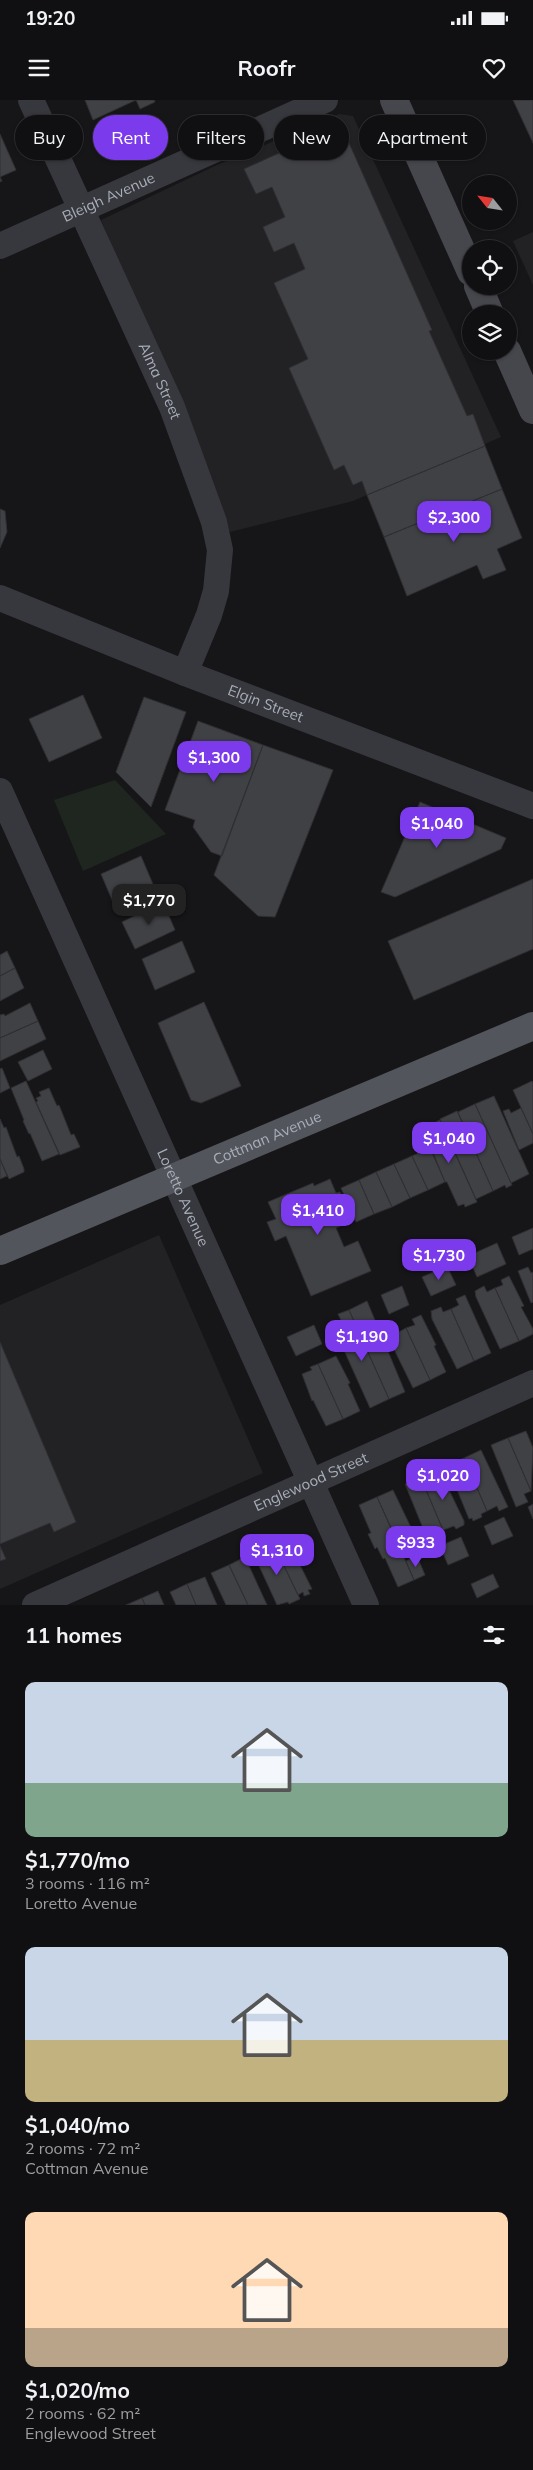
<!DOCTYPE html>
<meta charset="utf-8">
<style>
:root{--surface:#101012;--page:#1e1e20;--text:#f1f3f6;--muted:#9c9d9f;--line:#303032;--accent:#7c3aed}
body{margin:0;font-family:Mulish,sans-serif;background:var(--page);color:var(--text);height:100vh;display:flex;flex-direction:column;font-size:19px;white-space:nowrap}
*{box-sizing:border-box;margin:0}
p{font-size:16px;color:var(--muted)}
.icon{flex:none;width:28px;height:28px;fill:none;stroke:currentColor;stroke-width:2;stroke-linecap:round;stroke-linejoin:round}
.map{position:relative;height:1505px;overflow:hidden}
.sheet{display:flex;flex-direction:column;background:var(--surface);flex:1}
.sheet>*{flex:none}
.guide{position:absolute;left:15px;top:15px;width:504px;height:45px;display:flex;gap:10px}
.needle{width:32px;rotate:300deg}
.buttons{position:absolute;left:462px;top:75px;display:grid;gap:10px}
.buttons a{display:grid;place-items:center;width:55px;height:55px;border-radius:50%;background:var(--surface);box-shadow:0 1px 4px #0004,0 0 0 1px var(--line);font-size:25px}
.price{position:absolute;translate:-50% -42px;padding:0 11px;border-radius:10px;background:var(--accent);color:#fff;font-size:16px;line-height:32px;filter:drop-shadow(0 1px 2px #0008)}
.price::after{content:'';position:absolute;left:50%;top:30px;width:15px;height:11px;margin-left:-8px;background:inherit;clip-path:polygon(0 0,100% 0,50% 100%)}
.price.selected{background:#222;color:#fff}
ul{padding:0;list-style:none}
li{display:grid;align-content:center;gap:10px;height:265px;padding:0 25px}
li span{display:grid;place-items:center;height:155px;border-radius:10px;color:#555}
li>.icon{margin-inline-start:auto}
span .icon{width:90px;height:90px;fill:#fffc;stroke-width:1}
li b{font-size:21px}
h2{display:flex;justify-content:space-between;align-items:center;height:60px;padding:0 25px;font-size:21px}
.chip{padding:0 18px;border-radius:22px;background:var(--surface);box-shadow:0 1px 4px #0004,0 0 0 1px var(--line);font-size:18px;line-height:45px}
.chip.selected{background:var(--accent);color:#fff}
.status{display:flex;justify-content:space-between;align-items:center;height:35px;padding:0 25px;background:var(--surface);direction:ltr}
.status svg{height:14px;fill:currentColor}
header{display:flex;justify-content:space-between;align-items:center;height:65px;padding:0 25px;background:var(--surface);font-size:22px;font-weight:700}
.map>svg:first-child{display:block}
</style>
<div class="status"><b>19:20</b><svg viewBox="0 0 49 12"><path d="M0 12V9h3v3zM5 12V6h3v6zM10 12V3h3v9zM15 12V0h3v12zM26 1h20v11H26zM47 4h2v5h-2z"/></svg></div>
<header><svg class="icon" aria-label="menu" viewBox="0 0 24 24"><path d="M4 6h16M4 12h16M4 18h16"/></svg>Roofr<svg class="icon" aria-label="heart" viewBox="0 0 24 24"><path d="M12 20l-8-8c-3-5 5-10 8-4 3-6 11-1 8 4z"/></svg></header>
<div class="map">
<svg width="533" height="1505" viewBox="0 0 533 1505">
<rect width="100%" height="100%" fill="#161618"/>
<path fill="#222225" d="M 339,14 L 353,16 L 501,337 L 353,401 L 230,432 L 101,120 L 217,65 Z
M 533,132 L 533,185 L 513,141 Z
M 159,1135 L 263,1373 L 0,1489 L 0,1205 Z"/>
<path fill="#1e261f" d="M 115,680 L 166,734 L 83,771 L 54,700 Z"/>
<path fill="#404145" stroke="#303034" d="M 85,0 L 154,0 L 155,2 L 140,9 L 136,0 L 93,20 Z
M 513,0 L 533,0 L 533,43 Z
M 341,25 L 432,230 L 429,231 L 467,316 L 473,314 L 485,346 L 367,395 L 362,381 L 353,385 L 344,365 L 334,370 L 289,268 L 308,259 L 274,183 L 305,169 L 294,143 L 274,152 L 263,127 L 285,117 L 272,87 L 256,94 L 244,69 Z
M 0,34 L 16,70 L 0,77 L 2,81 L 0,82 Z
M 485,346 L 502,389 L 384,437 L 367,395 Z
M 502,389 L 522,438 L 497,449 L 506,470 L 483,479 L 477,465 L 407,496 L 384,437 Z
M 0,409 L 5,411 L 7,432 L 0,448 Z
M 83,595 L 102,638 L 49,662 L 29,619 Z
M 144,597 L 186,612 L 151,707 L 116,672 Z
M 198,621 L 263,645 L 222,756 L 211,752 L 193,727 L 195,720 L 165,710 Z
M 263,645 L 333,670 L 275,817 L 258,816 L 214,775 Z
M 420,702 L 506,738 L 501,749 L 395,797 L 381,792 Z
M 141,756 L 155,789 L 115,807 L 101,774 Z
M 533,779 L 533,849 L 414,900 L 388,841 Z
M 163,802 L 175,830 L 135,849 L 122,822 Z
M 182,841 L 195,872 L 155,890 L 142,859 Z
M 7,851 L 15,868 L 0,876 L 0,855 Z
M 15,868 L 24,888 L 0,901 L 0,876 Z
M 204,902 L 241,986 L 201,1003 L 191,1000 L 158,923 Z
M 30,903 L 38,921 L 0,938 L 0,915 L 4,914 L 5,916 Z
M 38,921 L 46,939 L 0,961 L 0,938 Z
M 43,950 L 52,969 L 28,981 L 18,962 Z
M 2,968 L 10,988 L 0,993 L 0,969 Z
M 26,981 L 59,1054 L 42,1061 L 30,1033 L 29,1034 L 23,1021 L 24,1020 L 11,988 Z
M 532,981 L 533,983 L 533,1034 L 513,990 Z
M 49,988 L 57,1006 L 59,1005 L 71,1035 L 74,1034 L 80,1047 L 60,1055 L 36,1002 L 38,1001 L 36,998 L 41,996 L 39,992 Z
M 494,996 L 529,1074 L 511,1083 L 475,1004 Z
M 475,1004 L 512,1085 L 506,1088 L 505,1085 L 493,1091 L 458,1012 Z
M 521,1008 L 533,1034 L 533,1043 L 519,1050 L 503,1011 L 509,1009 L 511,1013 Z
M 457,1011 L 493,1091 L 476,1099 L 440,1019 Z
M 0,1019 L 4,1028 L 6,1027 L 17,1057 L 19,1056 L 24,1069 L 24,1072 L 9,1079 L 0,1059 Z
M 440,1020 L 477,1102 L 465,1107 L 464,1104 L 458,1106 L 447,1082 L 445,1082 L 423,1028 Z
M 430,1048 L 445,1082 L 428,1090 L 412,1056 Z
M 412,1056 L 428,1090 L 410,1098 L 394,1064 Z
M 0,1059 L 7,1076 L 0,1079 Z
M 394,1064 L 410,1098 L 392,1107 L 376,1072 Z
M 376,1072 L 392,1107 L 374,1114 L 359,1080 Z
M 330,1079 L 336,1093 L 340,1092 L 352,1121 L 336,1128 L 344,1147 L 358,1141 L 371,1171 L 311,1196 L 286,1136 L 275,1141 L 267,1122 L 276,1119 L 268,1102 L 313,1083 L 314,1086 Z
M 359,1080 L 374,1114 L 356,1122 L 341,1088 Z
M 533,1128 L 533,1149 L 519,1155 L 512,1137 Z
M 497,1143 L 506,1164 L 477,1177 L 468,1156 Z
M 447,1166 L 456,1185 L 431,1196 L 422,1177 Z
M 528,1167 L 531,1173 L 533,1172 L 533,1202 L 531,1203 L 518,1171 Z
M 509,1176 L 524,1206 L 521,1207 L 533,1229 L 533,1234 L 519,1241 L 495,1188 L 503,1185 L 501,1180 Z
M 402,1186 L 409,1205 L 389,1214 L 381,1195 Z
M 484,1186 L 487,1192 L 495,1188 L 519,1241 L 500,1249 L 476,1197 L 475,1191 Z
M 465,1195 L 491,1253 L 474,1261 L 451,1209 L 459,1205 L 456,1199 Z
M 367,1201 L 405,1292 L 389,1299 L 349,1210 Z
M 441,1207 L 443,1212 L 451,1209 L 474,1261 L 457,1269 L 432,1219 L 431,1211 Z
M 349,1210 L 389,1299 L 370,1308 L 343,1248 L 347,1247 L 342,1236 L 344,1235 L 342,1230 L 345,1229 L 338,1214 Z
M 421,1215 L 436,1245 L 434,1246 L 446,1272 L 430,1280 L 406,1228 L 415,1225 L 412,1219 Z
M 314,1225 L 322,1244 L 296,1256 L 287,1237 Z
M 406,1228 L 430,1280 L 413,1288 L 388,1237 L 396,1230 L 397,1233 Z
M 0,1242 L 76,1422 L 54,1432 L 50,1423 L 0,1444 Z
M 336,1256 L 350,1283 L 348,1284 L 360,1311 L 343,1319 L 318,1264 Z
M 318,1264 L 343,1319 L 326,1326 L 313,1300 L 312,1301 L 302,1274 L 312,1270 L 310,1267 Z
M 526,1331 L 533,1348 L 531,1391 L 508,1338 Z
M 508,1338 L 531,1391 L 524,1394 L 528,1402 L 516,1407 L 491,1345 Z
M 481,1350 L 508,1407 L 499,1411 L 497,1406 L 487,1411 L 464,1358 Z
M 464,1358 L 487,1411 L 481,1414 L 482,1417 L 473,1421 L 472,1418 L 469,1419 L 447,1365 Z
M 439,1369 L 464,1421 L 464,1425 L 456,1429 L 454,1426 L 443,1430 L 421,1378 Z
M 421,1378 L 443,1430 L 438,1433 L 440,1437 L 432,1440 L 430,1436 L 427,1438 L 405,1384 Z
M 393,1390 L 418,1442 L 401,1449 L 377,1397 Z
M 377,1397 L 414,1480 L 398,1487 L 385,1458 L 383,1459 L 377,1447 L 375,1449 L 368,1434 L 371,1433 L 359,1405 Z
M 533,1404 L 533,1419 L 528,1407 Z
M 504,1417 L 513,1436 L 492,1445 L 484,1426 Z
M 461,1437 L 469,1456 L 448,1465 L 440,1446 Z
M 287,1439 L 312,1489 L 308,1490 L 310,1494 L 304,1496 L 303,1492 L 298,1495 L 274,1445 Z
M 274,1445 L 300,1499 L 289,1504 L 288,1502 L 277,1505 L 254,1455 Z
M 0,1446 L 6,1459 L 0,1461 Z
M 417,1456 L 425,1475 L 414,1480 L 406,1461 Z
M 245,1457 L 267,1505 L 248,1505 L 229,1465 Z
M 229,1465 L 248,1505 L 226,1505 L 211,1473 Z
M 493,1474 L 499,1487 L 477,1498 L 471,1484 Z
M 205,1477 L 217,1505 L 196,1505 L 187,1484 Z
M 187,1484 L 196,1505 L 176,1505 L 170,1492 Z
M 158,1491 L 164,1505 L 145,1505 L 142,1498 Z
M 142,1498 L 145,1505 L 126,1505 Z"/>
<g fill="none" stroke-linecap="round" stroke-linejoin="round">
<g stroke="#37383d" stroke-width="26">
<path id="s1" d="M 31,0 L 172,307 L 214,422 L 220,450 L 216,491 L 209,515 L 185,573"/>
<path id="s2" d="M 0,146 L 325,0"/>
<path id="s3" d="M 0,498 L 185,573 L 533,706"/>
<path id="s4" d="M 0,691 L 366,1505"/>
<path id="s5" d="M 35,1505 L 533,1283"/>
</g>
<path stroke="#45474d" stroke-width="28" d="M 394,0 L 471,172
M 478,186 L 490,214
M 507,251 L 533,310"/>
<path stroke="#53555c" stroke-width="28" id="s6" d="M 0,1151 L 533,926"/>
</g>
<g text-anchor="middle" stroke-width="4" stroke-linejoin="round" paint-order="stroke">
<g font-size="15" fill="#a8adb8" stroke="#111113">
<text dy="5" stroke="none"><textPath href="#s2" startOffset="119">Bleigh Avenue</textPath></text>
<text dy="5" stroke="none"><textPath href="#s1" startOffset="309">Alma Street</textPath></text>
<text dy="5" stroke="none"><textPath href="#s3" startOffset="286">Elgin Street</textPath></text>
<text dy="5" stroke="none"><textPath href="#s6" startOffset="290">Cottman Avenue</textPath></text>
<text dy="5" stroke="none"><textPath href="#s4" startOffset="446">Loretto Avenue</textPath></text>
<text dy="5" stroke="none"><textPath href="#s5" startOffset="302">Englewood Street</textPath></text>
</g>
</g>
</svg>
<div class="buttons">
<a><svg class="needle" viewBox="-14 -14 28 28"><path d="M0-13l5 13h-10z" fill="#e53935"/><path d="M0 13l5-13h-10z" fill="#9c9d9f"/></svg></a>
<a><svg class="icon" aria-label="locate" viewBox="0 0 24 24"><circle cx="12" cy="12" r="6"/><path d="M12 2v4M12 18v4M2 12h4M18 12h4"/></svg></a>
<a><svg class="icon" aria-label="layers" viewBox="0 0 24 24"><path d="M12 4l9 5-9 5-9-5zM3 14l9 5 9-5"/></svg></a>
</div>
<b class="price" style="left:454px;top:443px">$2,300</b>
<b class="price" style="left:214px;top:683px">$1,300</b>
<b class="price" style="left:437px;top:749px">$1,040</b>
<b class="price selected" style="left:149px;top:826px">$1,770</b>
<b class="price" style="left:449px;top:1064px">$1,040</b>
<b class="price" style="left:318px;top:1136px">$1,410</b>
<b class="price" style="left:439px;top:1181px">$1,730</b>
<b class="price" style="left:362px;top:1262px">$1,190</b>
<b class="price" style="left:443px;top:1401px">$1,020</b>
<b class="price" style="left:416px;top:1468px">$933</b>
<b class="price" style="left:277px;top:1476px">$1,310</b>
<div class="guide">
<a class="chip">Buy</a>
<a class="chip selected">Rent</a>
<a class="chip">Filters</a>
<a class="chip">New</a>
<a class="chip">Apartment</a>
</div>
</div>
<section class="sheet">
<h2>11 homes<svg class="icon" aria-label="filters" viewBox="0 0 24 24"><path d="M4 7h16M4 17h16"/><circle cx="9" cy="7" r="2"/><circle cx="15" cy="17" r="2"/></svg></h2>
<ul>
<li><span style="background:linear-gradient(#c9d6e8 65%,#7fa58c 0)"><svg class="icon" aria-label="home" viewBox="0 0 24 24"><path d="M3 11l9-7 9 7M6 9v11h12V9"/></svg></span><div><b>$1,770/mo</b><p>3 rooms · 116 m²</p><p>Loretto Avenue</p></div></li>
<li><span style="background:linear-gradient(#c9d6e8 60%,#c2b280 0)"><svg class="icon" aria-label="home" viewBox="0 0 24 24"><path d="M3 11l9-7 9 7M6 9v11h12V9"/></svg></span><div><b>$1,040/mo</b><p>2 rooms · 72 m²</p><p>Cottman Avenue</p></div></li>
<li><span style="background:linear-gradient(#ffd9b3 75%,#b9a48a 0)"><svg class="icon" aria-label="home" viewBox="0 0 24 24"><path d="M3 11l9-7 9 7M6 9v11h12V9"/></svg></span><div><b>$1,020/mo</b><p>2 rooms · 62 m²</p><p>Englewood Street</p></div></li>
</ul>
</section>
